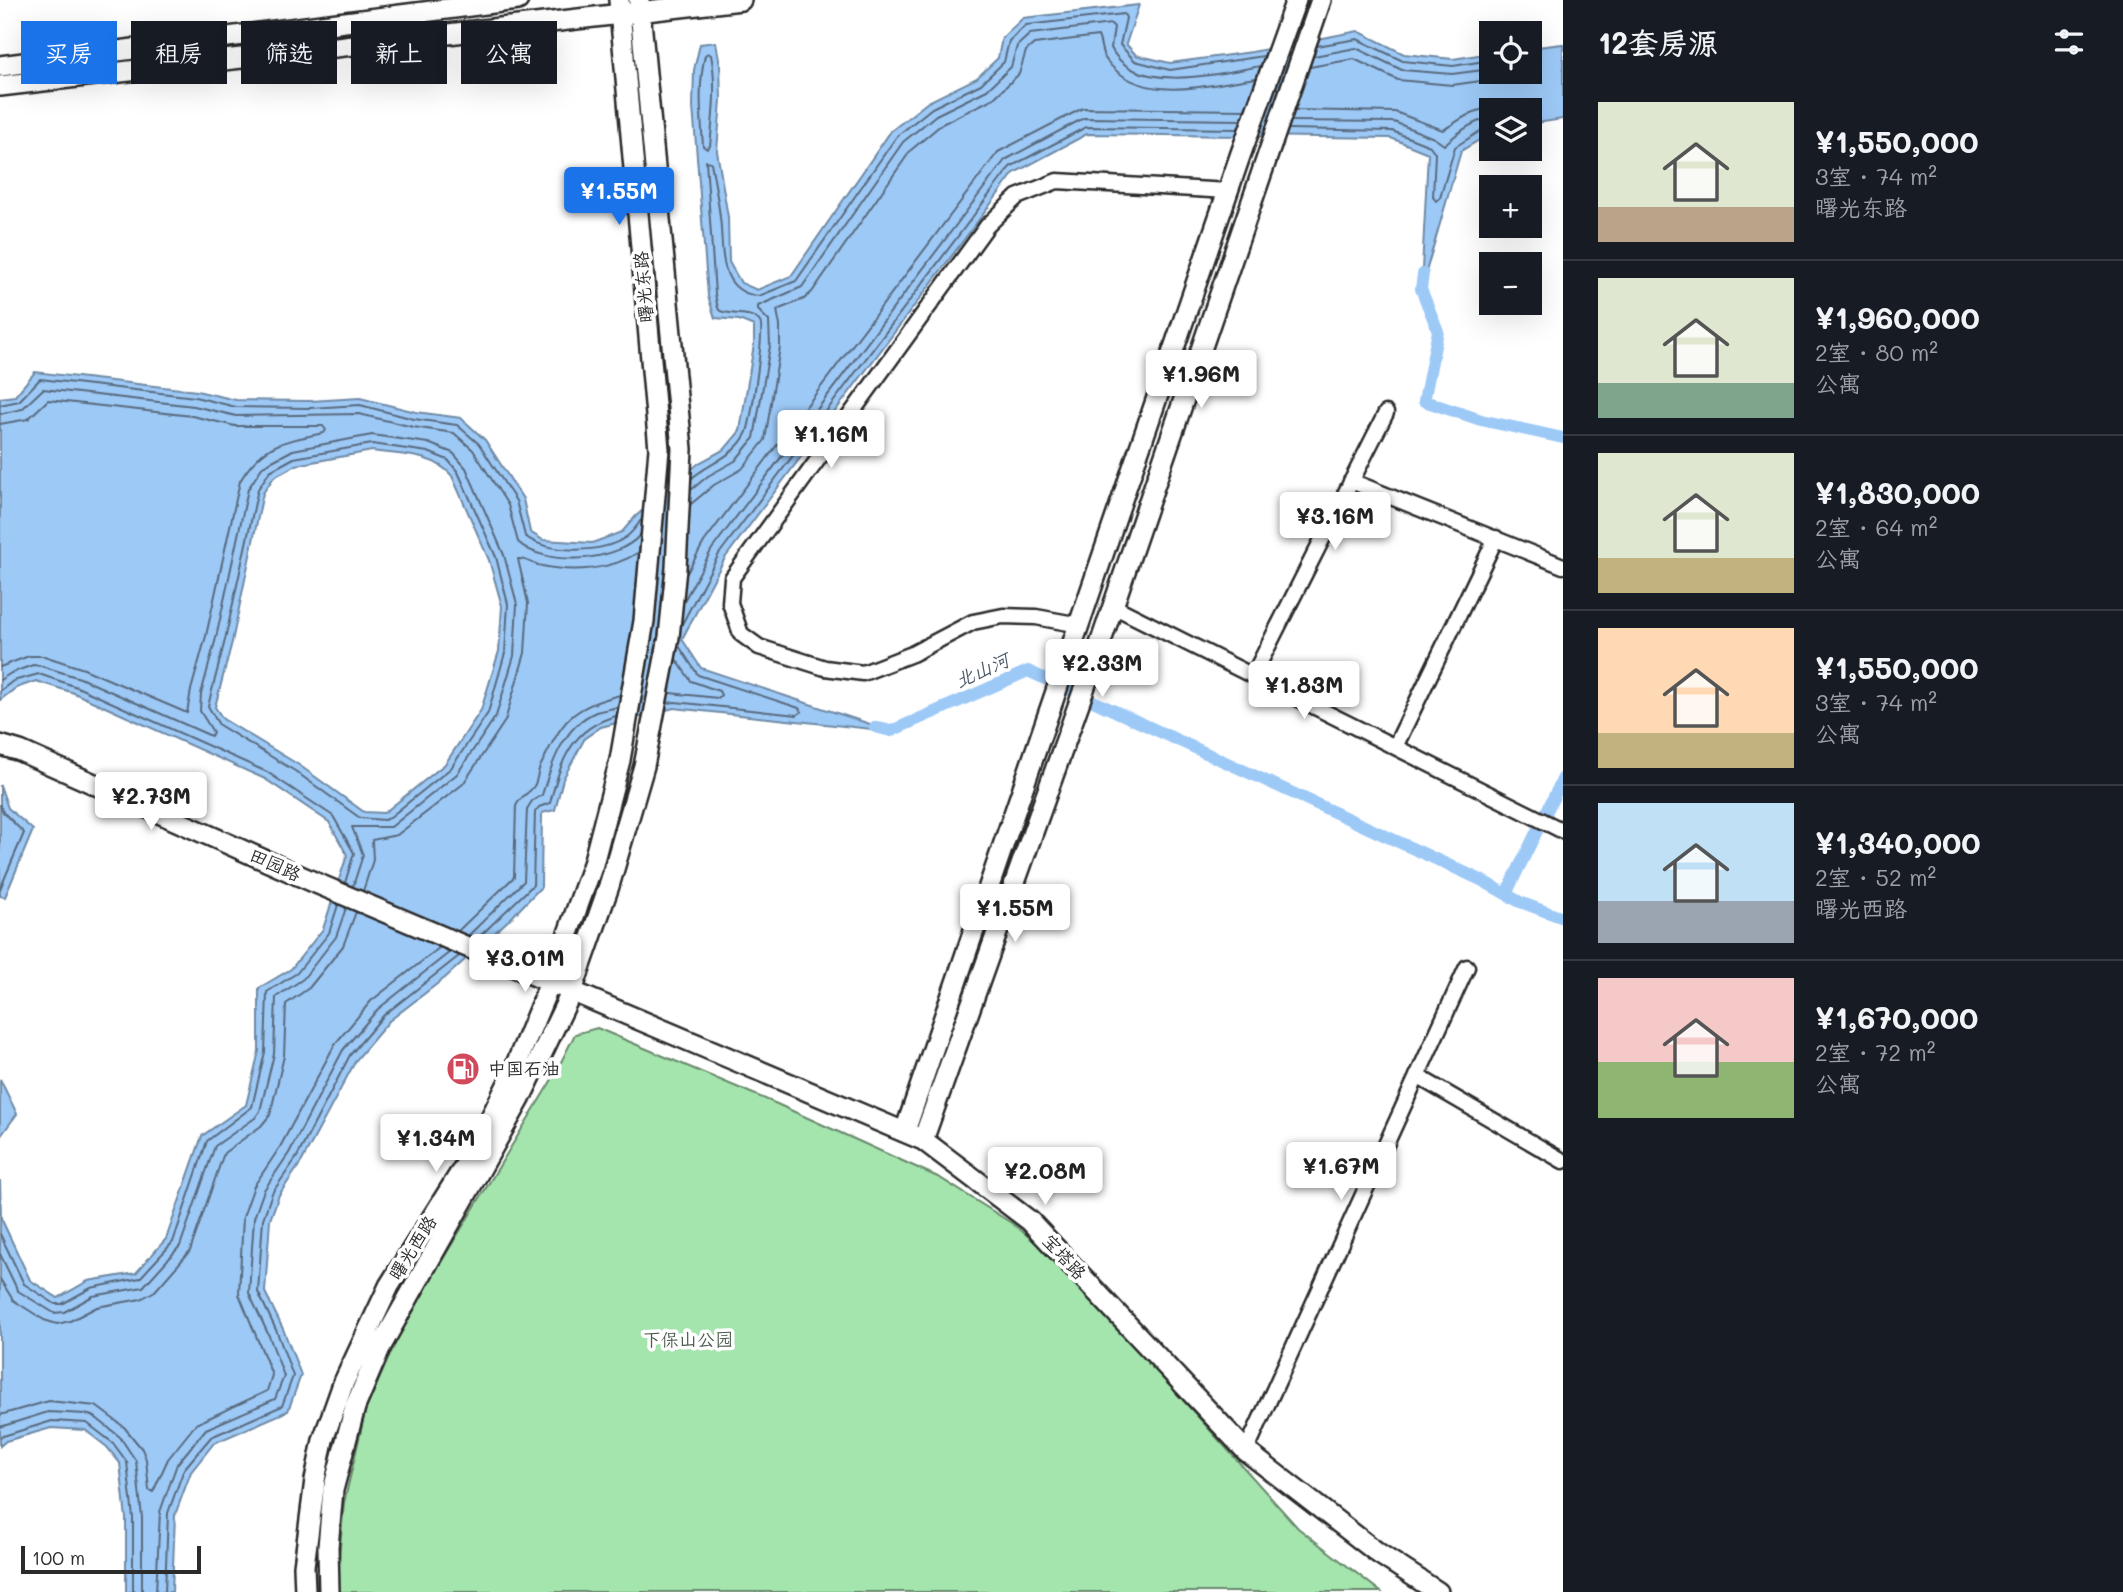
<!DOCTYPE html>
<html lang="zh">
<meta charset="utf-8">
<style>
:root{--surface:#171b24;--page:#20242c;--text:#f1f3f6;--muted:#9ea1a6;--line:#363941;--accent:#1a73e8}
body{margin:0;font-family:Mali,"LXGW WenKai TC",sans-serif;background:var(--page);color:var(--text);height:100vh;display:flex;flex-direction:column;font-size:26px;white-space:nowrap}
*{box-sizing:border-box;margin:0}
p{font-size:23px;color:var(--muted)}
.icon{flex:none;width:38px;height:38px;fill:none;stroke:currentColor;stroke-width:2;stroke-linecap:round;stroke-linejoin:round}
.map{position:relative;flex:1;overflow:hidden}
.details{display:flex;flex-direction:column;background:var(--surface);width:560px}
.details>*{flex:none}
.top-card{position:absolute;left:21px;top:21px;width:665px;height:63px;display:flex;gap:14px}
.tools{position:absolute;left:1479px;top:21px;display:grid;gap:14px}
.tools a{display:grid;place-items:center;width:63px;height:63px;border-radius:0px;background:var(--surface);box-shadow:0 7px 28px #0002;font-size:35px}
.scale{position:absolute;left:21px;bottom:18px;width:180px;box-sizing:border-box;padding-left:7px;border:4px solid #2b2b2b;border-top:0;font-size:19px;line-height:24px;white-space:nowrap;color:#2b2b2b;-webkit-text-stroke:5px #fff;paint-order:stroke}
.price{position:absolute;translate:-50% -60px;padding:0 16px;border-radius:7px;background:#fff;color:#222;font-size:23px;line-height:46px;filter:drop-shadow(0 2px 4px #0008)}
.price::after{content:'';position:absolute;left:50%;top:42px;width:21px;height:16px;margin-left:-10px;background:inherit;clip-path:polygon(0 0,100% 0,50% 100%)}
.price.selected{background:var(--accent);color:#fff}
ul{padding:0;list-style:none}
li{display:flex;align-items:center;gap:21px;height:175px;padding:0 35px}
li+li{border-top:2px solid var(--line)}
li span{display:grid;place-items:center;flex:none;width:196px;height:140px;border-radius:0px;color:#555}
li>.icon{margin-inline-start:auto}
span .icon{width:84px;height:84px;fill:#fffc;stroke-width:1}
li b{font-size:30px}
h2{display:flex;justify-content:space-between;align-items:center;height:84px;padding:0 35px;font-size:30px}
.pill{padding:0 24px;border-radius:0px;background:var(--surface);box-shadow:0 7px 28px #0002;font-size:24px;line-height:63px}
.pill.selected{background:var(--accent);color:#fff}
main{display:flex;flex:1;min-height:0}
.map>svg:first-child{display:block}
</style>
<main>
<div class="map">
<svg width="1563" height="1592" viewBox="0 0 1563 1592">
<rect width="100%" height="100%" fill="#fff"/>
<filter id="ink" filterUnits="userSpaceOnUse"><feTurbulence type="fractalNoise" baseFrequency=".0143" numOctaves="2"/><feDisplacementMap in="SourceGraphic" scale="14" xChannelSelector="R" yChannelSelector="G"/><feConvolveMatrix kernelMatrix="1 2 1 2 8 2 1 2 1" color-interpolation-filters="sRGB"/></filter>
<g filter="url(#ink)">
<path fill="#a4e5ae" stroke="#68886c" stroke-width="2" d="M 597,1028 L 777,1104 L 940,1178 L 1013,1224 L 1057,1260 L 1298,1528 L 1381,1592 L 336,1592 L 344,1503 L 366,1409 L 404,1323 L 554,1076 L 575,1034 Z"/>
<path fill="#9dc9f7" stroke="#6f8aa5" stroke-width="2" fill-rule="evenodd" d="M 1139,5 L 1126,44 L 1136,55 L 1170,63 L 1252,52 L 1358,31 L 1404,54 L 1453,59 L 1491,53 L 1491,72 L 1530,72 L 1530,48 L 1563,44 L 1563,119 L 1530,124 L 1530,110 L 1491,110 L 1491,133 L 1461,151 L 1421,289 L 1428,153 L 1391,138 L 1087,134 L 1014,173 L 725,558 L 682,639 L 701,668 L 891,731 L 674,708 L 601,727 L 585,738 L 563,779 L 555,810 L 542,813 L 541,887 L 512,917 L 446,977 L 389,1021 L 356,1060 L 302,1161 L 279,1195 L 270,1220 L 265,1292 L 283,1329 L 301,1375 L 288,1411 L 214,1443 L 191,1472 L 175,1515 L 172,1592 L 126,1592 L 126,1519 L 120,1463 L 107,1447 L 85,1430 L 51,1428 L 6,1441 L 0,1446 L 0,1180 L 1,1218 L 30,1280 L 58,1298 L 88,1281 L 136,1273 L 166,1239 L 202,1136 L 246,1105 L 259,1051 L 259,988 L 291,969 L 323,929 L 347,855 L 329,822 L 265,779 L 74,693 L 36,681 L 16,688 L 0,700 L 0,398 L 15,396 L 35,372 L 197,391 L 236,400 L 310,401 L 360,398 L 416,412 L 461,418 L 485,440 L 523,499 L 530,532 L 543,540 L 592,543 L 622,532 L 636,516 L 699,463 L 725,449 L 740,431 L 754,344 L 754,326 L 739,320 L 715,318 L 708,296 L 693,107 L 694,70 L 700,44 L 716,42 L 720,65 L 721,100 L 717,151 L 728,217 L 729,262 L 741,283 L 757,290 L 791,276 L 891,131 L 928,102 L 977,78 L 998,58 L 1002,38 L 1023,18 ZM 372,451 C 399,455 434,453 452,476 L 489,560 L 502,606 L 499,651 L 481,710 L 445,764 L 384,813 L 364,812 L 299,765 L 223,719 L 215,707 L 232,642 L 263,493 L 274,477 L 296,465 Z
M 0,785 L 8,808 L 33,830 L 5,897 L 0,896 Z
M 0,1079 L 17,1114 L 0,1137 Z"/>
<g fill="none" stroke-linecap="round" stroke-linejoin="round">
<path stroke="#596a7d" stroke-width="2" d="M 1317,46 L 1357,39 L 1403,61 L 1453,66 L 1491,60
M 708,53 L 711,55 C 717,85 713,116 710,146 L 707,149 L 703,146 C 701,115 698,85 705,55 Z
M 1314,56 L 1356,48 L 1402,70 L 1452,74 L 1491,69
M 1310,67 L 1354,59 L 1398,80 L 1452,85 L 1495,79 L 1509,72
M 1295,110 L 1395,112 L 1443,130 C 1461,120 1479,103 1501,110
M 1292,121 L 1394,122 L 1434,138 L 1444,145 C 1455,135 1474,120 1491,118
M 1289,129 L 1392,131 L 1430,146 L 1435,153 L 1433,197 L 1436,201 L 1440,198 L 1455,147 L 1485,128 L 1491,127
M 0,405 L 19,401 L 40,379 L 195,397 L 236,407 L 310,408 L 360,405 L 414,419 L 457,425 L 479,444 L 516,501 L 525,536 C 548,554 602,554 626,537 C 632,533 637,526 641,520
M 0,414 L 22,409 L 43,389 L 194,406 L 236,416 L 359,414 L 413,427 L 454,433 L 473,450 L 508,505 L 518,542 C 544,567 616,563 640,535
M 0,424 L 28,419 L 48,400 L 192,416 L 235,426 L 323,426 L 326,430 L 324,433 C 283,441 262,444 240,481 L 206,636 L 191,690 L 187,713 L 84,669 L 44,656 L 29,656 L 0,667
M 372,444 L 428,452 L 448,460 L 458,472 L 496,557 L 508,604 L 505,653 L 488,713 L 451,768 L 389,818 L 384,820 L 360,818 L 295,771 L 219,725 L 208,706 L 225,640 L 258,489 L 270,471 L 294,458 Z
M 692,478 C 710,463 735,456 746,434 C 751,425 765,329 760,322 C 751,310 725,316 719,310 C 717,307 716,298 715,294 L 706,161 L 711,162 C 714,180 718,199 720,217 C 724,247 716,292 759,296 L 796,281 L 897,136 L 932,108 L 981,84 L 1004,62 L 1009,41 L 1026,25 L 1124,14 L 1126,18 L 1120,45 L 1135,61 L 1170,70 L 1264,56
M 691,490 L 708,476 L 735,461 L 754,438 L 770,346 L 769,321 L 758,310 L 758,306 L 802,287 L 903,142 L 936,115 L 987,90 L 1011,67 L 1017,46 L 1030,34 L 1111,24 L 1114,27 L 1111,48 C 1134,95 1219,74 1260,66
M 691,504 L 714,485 L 742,469 L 765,440 L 780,347 L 780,326 L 777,310 L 804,299 L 812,292 L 911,150 L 942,124 L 994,98 L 1019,74 L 1026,51 L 1034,44 L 1098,36 C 1102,44 1100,53 1107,61 C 1142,106 1209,84 1256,78
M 687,573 L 704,542 L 998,152 L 1083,108 L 1245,110
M 684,601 L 712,549 L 1005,160 L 1084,118 L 1241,120
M 682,624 L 719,554 L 1010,167 L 1086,127 L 1238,129
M 0,680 L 11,673 L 33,665 L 41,666 L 80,678 L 211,736 L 213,732 L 200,711 L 201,694 L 216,638 L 248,489 L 263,466 L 293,450 L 372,435 L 428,443 L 453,453 L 466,468 L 504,555 L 517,604 L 514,656 L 496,716 L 457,774 L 391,827 L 352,827 L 363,855 L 353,886
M 0,691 L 13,681 L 39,674 L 77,687 L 267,772 L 333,816 L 354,853 L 345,883
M 670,693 L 718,698 L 721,695 L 719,691 L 691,681 L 676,659
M 668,703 L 675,702 L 797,715 L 801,712 L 799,708 L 698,675 L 679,646
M 0,805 L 3,812 L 24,833 L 0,889
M 363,891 L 373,860 L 372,840 L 397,835 L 463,784 L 505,721 L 525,653 L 528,603 L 518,559 C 525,558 530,563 538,565 C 571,573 610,571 639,552
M 458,931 L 514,877 L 516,806 C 521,795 529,794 534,786 C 538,780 537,771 541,765 C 563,720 570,708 620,695
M 469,935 L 524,881 L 527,809 L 532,801 L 542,795 C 551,765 564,725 596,712 C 603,710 611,709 618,707
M 477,939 L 533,885 L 535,812 L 539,807 L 550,803 C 561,761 571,728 616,716
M 0,1234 L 24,1284 L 55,1304 L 62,1304 L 91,1288 L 140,1278 L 173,1242 L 207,1141 L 252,1107 L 265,1052 L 267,992 L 297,973 L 329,933 L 338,905
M 0,1254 L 18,1291 L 54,1313 L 64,1312 L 93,1296 L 143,1287 L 180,1246 L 215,1146 L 255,1118 L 260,1111 L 274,1054 L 276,997 L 303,979 L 336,937 L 346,908
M 0,1279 L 13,1300 L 44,1320 L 57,1324 L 70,1321 L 97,1307 L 141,1299 L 155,1291 L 190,1251 L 224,1153 L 261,1126 L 270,1115 L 284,1056 L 286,1004 L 309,988 L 343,946 L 356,912
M 0,1415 L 49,1401 L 96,1406 L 124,1427 L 142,1449 L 146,1459 L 149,1490 L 153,1492 L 168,1459 L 196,1424 L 267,1391 L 272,1375 L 239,1294 L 243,1217 L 254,1186 L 280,1147 L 335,1044 L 371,1001 L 439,948
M 0,1427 L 48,1412 L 86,1414 L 95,1417 L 120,1437 L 136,1461 L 142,1518 L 142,1592
M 0,1437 L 52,1421 L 87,1423 L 113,1443 L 127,1462 L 133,1518 L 133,1592
M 156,1592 L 160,1512 L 177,1464 L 206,1429 L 275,1399 L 284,1376 L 269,1336 L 249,1293 L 254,1218 L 264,1190 L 289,1153 L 343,1050 L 378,1009 L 450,952
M 165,1592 L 168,1513 L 184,1469 L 211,1437 L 282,1406 L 293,1376 L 277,1332 L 258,1292 L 263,1219 L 272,1193 L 297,1157 L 350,1055 L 384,1015 L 459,956"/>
<path stroke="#9dc9f7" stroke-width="12" d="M 1423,274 L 1421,289 L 1438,331 L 1424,401 L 1481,420 L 1563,438
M 875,727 L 891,731 L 1028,671 L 1481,880 L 1520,902 L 1563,918
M 1506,894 L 1563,778"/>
<defs>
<path id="street" d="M 1351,481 L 1563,566
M 1113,606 L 1563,831
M 1080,625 L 1036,617 L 1003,616 L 973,622 L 912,654 L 863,673 L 825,668 L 759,647 L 741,634 L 730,603 L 732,578 L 987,226 L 1017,197 L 1057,181 L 1228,191
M 1253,676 L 1386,413
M 1395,747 L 1496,538
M 1417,1076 L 1563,1161
M 1246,1451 L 1467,967"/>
<path id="secondary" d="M 0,66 L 518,0
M 0,86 L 741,0
M 0,745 L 20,751 L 316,883 L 923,1140 L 1030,1221 L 1246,1451 L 1378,1553 L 1438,1592
M 905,1131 L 1240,156 L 1296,0
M 923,1140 L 1098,650 L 1321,0
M 305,1592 L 304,1566 L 315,1480 L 323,1440 L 343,1384 L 389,1286 L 474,1151 L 509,1081 L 550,983 L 593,864 L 620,760 L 644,621 L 659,449 L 619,0
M 329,1592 L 328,1547 L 333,1490 L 355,1407 L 380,1348 L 520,1099 L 572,991 L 609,886 L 644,766 L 669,637 L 676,568 L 682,449 L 639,0"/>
</defs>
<use href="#street" stroke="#2b2b2b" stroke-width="19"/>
<use href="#secondary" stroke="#2b2b2b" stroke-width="24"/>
<use href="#street" stroke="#fff" stroke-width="14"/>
<use href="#secondary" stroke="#fff" stroke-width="19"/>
</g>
</g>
<defs>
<symbol id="fuel-disc" viewBox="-11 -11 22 22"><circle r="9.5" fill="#d1495b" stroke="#fff"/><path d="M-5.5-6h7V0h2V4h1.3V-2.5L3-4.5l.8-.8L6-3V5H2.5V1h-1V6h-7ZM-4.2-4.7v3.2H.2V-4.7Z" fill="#fff"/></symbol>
</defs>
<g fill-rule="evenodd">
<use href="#fuel-disc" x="444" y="1050" width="38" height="38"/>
</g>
<g text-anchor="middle" stroke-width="7" stroke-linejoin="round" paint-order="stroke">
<g font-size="18" fill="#2b2b2b" stroke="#fff">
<text transform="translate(644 287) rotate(-95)" y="6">曙光东路</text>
<text transform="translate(275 865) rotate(24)" y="6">田园路</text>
<text transform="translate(413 1248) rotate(-58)" y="6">曙光西路</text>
<text transform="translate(1064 1257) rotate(47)" y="6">宝塔路</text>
</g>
<g font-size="18" fill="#2b2b2b" stroke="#fff" text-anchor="start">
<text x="488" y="1075">中国石油</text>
</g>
<g font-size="18" fill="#495a4c" stroke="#fff">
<text x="688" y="1346">下保山公园</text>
</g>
<g font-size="19" font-style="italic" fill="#4d5a68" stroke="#fff">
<text transform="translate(982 670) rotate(-24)" y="7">北山河</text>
</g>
</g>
</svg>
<div class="tools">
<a><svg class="icon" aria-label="locate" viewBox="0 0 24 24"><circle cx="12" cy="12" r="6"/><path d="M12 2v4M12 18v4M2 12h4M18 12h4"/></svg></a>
<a><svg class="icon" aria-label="layers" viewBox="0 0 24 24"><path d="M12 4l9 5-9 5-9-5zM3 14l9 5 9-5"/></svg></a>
<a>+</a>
<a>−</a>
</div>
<div class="scale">100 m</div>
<b class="price selected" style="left:619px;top:227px">¥1.55M</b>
<b class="price" style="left:1201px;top:410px">¥1.96M</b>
<b class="price" style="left:831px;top:470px">¥1.16M</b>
<b class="price" style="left:1335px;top:552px">¥3.16M</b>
<b class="price" style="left:1102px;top:699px">¥2.33M</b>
<b class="price" style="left:1304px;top:721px">¥1.83M</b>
<b class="price" style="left:151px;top:832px">¥2.73M</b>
<b class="price" style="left:1015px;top:944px">¥1.55M</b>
<b class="price" style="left:525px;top:994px">¥3.01M</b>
<b class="price" style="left:436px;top:1174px">¥1.34M</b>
<b class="price" style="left:1341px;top:1202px">¥1.67M</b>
<b class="price" style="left:1045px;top:1207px">¥2.08M</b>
<div class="top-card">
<a class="pill selected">买房</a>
<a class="pill">租房</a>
<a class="pill">筛选</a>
<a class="pill">新上</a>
<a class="pill">公寓</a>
</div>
</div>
<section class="details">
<h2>12套房源<svg class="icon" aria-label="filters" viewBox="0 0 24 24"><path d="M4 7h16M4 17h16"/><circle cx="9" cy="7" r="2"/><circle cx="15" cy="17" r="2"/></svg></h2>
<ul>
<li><span style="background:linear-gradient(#dfe7d0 75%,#b9a48a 0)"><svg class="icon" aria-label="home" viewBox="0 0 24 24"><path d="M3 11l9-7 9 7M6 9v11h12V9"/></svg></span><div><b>¥1,550,000</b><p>3室 · 74 m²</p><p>曙光东路</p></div></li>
<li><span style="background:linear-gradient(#dfe7d0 75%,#7fa58c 0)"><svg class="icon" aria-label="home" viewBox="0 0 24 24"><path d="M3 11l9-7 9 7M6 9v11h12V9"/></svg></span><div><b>¥1,960,000</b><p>2室 · 80 m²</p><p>公寓</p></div></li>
<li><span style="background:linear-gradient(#dfe7d0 75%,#c2b280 0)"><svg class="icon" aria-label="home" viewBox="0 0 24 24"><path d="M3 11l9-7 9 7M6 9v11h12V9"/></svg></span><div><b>¥1,830,000</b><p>2室 · 64 m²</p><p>公寓</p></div></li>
<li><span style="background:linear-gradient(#ffd9b3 75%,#c2b280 0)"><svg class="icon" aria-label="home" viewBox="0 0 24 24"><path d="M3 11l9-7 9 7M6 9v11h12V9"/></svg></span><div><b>¥1,550,000</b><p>3室 · 74 m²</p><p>公寓</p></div></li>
<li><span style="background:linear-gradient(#bfe0f5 70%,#9aa5b1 0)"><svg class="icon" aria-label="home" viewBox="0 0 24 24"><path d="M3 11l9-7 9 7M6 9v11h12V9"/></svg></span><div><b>¥1,340,000</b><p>2室 · 52 m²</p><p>曙光西路</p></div></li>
<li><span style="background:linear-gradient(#f6c9c9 60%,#8fb573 0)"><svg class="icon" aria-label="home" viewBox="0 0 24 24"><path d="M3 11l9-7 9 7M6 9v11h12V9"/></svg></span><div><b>¥1,670,000</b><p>2室 · 72 m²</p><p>公寓</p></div></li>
</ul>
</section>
</main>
